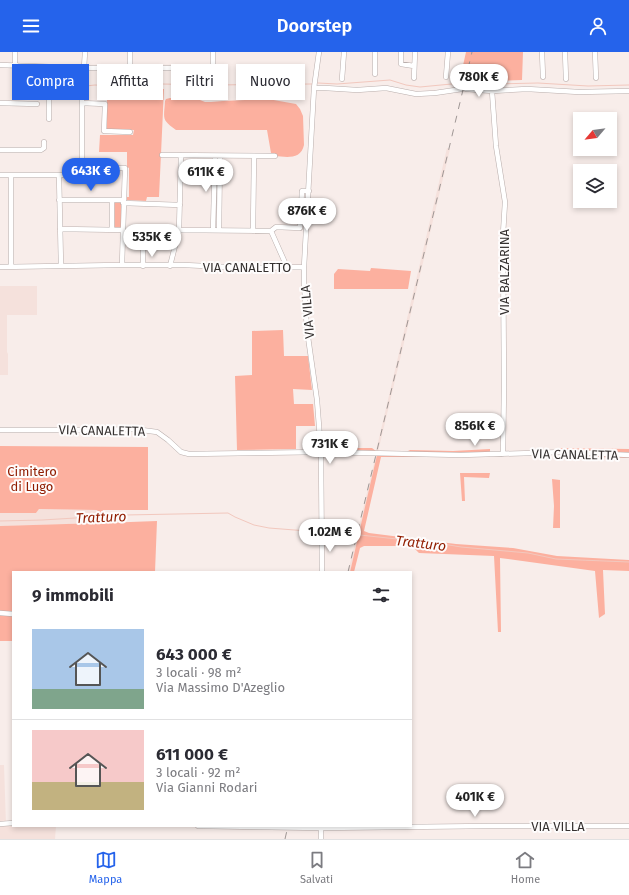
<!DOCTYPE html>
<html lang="it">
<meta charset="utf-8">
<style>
:root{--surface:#fff;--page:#f7f7f7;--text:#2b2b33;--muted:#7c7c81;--line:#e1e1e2;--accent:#2563eb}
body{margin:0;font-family:"Fira Sans",sans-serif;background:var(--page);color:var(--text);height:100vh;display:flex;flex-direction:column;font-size:15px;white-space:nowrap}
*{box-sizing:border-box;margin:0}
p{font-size:13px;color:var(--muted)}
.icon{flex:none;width:22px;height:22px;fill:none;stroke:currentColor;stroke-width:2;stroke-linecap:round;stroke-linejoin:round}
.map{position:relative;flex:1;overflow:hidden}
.panel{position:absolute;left:12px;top:519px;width:400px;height:256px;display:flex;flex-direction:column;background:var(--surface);border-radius:0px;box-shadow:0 2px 6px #0003}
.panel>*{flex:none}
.guide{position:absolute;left:12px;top:12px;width:400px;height:36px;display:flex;gap:8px}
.needle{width:26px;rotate:241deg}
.fabs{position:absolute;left:573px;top:60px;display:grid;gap:8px}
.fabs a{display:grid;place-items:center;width:44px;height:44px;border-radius:0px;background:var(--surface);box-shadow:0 2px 6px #0003;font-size:20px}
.price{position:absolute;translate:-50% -34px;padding:0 9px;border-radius:14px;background:#fff;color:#222;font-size:13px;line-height:26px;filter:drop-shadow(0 1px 2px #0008)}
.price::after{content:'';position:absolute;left:50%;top:24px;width:12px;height:9px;margin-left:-6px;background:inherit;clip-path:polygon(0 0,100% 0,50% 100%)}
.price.active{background:var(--accent);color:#fff}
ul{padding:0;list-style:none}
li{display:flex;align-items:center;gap:12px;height:100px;padding:0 20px}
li+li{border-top:1px solid var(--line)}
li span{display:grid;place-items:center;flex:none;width:112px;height:80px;border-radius:0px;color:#555}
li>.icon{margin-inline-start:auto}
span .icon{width:48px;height:48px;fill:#fffc;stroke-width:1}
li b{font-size:17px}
h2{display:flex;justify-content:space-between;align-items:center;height:48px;padding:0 20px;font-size:17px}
.chip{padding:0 14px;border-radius:0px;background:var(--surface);box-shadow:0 2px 6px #0003;font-size:14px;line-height:36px}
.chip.active{background:var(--accent);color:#fff}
header{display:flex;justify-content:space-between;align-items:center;height:52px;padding:0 20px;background:var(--accent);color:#fff;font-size:18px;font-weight:600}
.menu{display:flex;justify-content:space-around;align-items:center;height:56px;border-top:1px solid var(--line);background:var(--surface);font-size:11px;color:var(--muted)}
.menu a{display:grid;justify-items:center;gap:2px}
.menu .active{color:var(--accent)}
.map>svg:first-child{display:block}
</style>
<header><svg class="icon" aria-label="menu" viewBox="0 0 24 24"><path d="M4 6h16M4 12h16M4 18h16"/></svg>Doorstep<svg class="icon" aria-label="person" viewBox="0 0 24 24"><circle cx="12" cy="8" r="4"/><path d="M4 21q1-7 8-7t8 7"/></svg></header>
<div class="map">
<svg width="629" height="787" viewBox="0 0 629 787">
<rect width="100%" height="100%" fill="#f8edea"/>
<path fill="#f5e1dc" d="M 447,96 L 450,97 L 378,400 L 376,399 Z
M 0,234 L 37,234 L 37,263 L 7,263 L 7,300 L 8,302 L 8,323 L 0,323 Z
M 376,403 L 377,403 L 376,411 L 350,520 L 348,520 Z
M 39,457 L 97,458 L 100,462 L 100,471 L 0,474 L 0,461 L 36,461 Z
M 0,713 L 4,713 L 6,772 L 13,772 L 13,774 L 56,774 L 55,787 L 0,787 Z"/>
<path fill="#fcb09f" d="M 466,0 L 523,0 L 522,28 L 494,29 L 460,27 Z
M 164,37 L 159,145 L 147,145 L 146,149 L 128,148 L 127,148 L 127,145 L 129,145 L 129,116 L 127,115 L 127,100 L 99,100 L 100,83 L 133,83 L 134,78 L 107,77 L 107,38 Z
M 170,46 L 195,46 L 205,50 L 211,50 L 223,49 L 268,47 L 296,52 L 300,57 L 303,64 L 304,93 C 301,108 286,105 275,104 L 275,101 L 271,101 L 267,78 L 176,78 C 161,67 164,67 165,49 L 166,47 Z
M 113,149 L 121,149 L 121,177 L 113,177 Z
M 371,216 L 411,219 L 408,237 L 334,237 L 334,222 L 338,217 L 370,219 Z
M 283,278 L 284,304 L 308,304 L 312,338 L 293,337 L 294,352 L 313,352 L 315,374 L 296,374 L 296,397 L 237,398 L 235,324 L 252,323 L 252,279 Z
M 0,394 L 148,395 L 148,458 L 103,458 L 103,471 L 157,469 L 155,520 L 13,520 L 13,589 L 0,589 L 0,474 L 99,471 L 100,462 L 97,458 L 39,457 L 36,461 L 0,461 Z
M 357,396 L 372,396 L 376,399 L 406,400 L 410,398 L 453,399 L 490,397 L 490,405 L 381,405 L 364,479 L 369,481 L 456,492 L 513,496 L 557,504 L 629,508 L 629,519 L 603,518 L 605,562 L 599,566 L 595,519 L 500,506 L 501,580 L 498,580 L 494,504 L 419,501 L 412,494 L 364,494 L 360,496 L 354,520 L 350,520 L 377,403 L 359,403 Z
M 560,396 L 629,397 L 629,406 L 560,404 Z
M 460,421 L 490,421 L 489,426 L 464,425 L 465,449 L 462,449 Z
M 552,427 L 560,428 L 560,476 L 553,476 L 554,454 Z"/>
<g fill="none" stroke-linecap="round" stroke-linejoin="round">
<path stroke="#f2c8be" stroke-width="1" d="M 318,31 L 337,32 L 390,28 L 406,33 L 420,35 L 462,31
M 467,31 L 494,32 L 538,31 L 588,34 L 629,33
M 67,36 L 95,33 L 117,34 L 162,32 L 211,33 L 312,32
M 0,469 L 42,468 L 125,463 L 228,461 L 235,465 L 254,473 L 269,476 L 320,480
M 323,479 L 443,492 L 461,495 L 528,501 L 556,507 L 629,510"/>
<defs>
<path id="minor" d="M 319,0 L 314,36 L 304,215 L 304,231 L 307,278 L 317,348 L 321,400 L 322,520
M 401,0 L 401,12 L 414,14
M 542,0 L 543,25
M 565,0 L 566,27
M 595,0 L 596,26
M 0,13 L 84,16 L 213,16 L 213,0
M 15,14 L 15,0
M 46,15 L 46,34 L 59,36
M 84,16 L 85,0
M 130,16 L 130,0
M 375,22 L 375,0
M 446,25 L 448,0
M 414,26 L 415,0
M 342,27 L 344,0
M 314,36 L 325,36 L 357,38 L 386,36 L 416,42 L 435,41 L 462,37
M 466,37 L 492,39 L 527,37 L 579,40 L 629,39
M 492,39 L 496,94 L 505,150 L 503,182 L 504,335 L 503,402
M 0,51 L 37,52
M 82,51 L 105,52 L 104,79 L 130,80
M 49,67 L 49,35
M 0,98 L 41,98 L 44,96 L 44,90
M 162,103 L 275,104
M 82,118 L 82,42
M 0,123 L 75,123 L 85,116 L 125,116 L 122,213
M 59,123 L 61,214
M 59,148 L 124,148
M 123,151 L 180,153
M 60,177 L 123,178
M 112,178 L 112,148
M 179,178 L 271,179 L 287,215
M 213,178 L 215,104
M 219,178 L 220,104
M 253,179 L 254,104
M 271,179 L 276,175 L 300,176 L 302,139 L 309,139
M 143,214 L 143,190
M 170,214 L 179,178 L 181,103
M 0,215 L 120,213 L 184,213 L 248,216 L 304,215
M 11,215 L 11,123
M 0,378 L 100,378 L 134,377 L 157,380 L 168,388 L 181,400 L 189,402 L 321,400 L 461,403 L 565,400 L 629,403
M 0,561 L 13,562
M 0,772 L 13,771
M 198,774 L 321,776 L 488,774 L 629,774
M 321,774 L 321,787"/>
</defs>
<use href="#minor" stroke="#b9aeac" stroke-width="5.5"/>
<use href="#minor" stroke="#fff" stroke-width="4.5"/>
<path stroke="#9e9694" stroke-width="1" stroke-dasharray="7 7" stroke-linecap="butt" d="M 348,520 L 472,0
M 285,787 L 288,774"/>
</g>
<g text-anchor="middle" stroke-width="4" stroke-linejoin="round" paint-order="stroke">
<g font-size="13" fill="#353130" stroke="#fefcfc">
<text x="247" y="220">VIA CANALETTO</text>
<text transform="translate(504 220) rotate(-90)" y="5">VIA BALZARINA</text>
<text transform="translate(307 260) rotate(-95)" y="5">VIA VILLA</text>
<text transform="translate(102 378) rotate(1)" y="5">VIA CANALETTA</text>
<text transform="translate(575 402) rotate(1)" y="5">VIA CANALETTA</text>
<text x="558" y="779">VIA VILLA</text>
</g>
<g font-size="13" fill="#901c00" stroke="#fefcfc">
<text x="32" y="424">Cimitero<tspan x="32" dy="15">di Lugo</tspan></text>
</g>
<g font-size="14" font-style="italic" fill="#911d00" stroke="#fefcfc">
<text transform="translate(101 465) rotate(-2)" y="5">Tratturo</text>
<text transform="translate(421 491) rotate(7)" y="5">Tratturo</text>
</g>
</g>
</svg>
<div class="fabs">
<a><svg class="needle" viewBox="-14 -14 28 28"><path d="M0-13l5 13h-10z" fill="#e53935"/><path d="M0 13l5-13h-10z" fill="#7c7c81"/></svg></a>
<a><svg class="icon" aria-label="layers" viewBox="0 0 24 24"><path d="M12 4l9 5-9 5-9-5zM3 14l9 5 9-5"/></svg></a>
</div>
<b class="price" style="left:479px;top:46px">780K €</b>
<b class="price active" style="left:91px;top:140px">643K €</b>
<b class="price" style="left:206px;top:141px">611K €</b>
<b class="price" style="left:307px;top:180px">876K €</b>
<b class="price" style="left:152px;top:206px">535K €</b>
<b class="price" style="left:475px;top:395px">856K €</b>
<b class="price" style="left:330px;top:413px">731K €</b>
<b class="price" style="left:330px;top:501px">1.02M €</b>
<b class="price" style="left:475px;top:766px">401K €</b>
<div class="guide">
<a class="chip active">Compra</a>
<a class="chip">Affitta</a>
<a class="chip">Filtri</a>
<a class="chip">Nuovo</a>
</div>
<section class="panel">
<h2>9 immobili<svg class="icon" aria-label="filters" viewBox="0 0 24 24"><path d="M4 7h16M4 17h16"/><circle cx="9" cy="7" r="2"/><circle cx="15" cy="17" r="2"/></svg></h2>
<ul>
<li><span style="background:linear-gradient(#a9c7e8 75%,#7fa58c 0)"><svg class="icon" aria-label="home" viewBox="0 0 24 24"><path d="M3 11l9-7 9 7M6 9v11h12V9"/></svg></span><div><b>643 000 €</b><p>3 locali · 98 m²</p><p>Via Massimo D'Azeglio</p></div></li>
<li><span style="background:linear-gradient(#f6c9c9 65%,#c2b280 0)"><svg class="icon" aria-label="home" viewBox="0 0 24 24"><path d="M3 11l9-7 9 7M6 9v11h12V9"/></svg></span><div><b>611 000 €</b><p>3 locali · 92 m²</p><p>Via Gianni Rodari</p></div></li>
</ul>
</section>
</div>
<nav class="menu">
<a class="active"><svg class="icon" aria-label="map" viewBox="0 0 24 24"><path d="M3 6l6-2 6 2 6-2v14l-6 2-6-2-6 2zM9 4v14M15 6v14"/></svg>Mappa</a>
<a><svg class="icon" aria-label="saved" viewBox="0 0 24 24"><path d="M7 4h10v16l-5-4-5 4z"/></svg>Salvati</a>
<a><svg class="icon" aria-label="home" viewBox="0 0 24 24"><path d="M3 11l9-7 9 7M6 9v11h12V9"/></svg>Home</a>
</nav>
